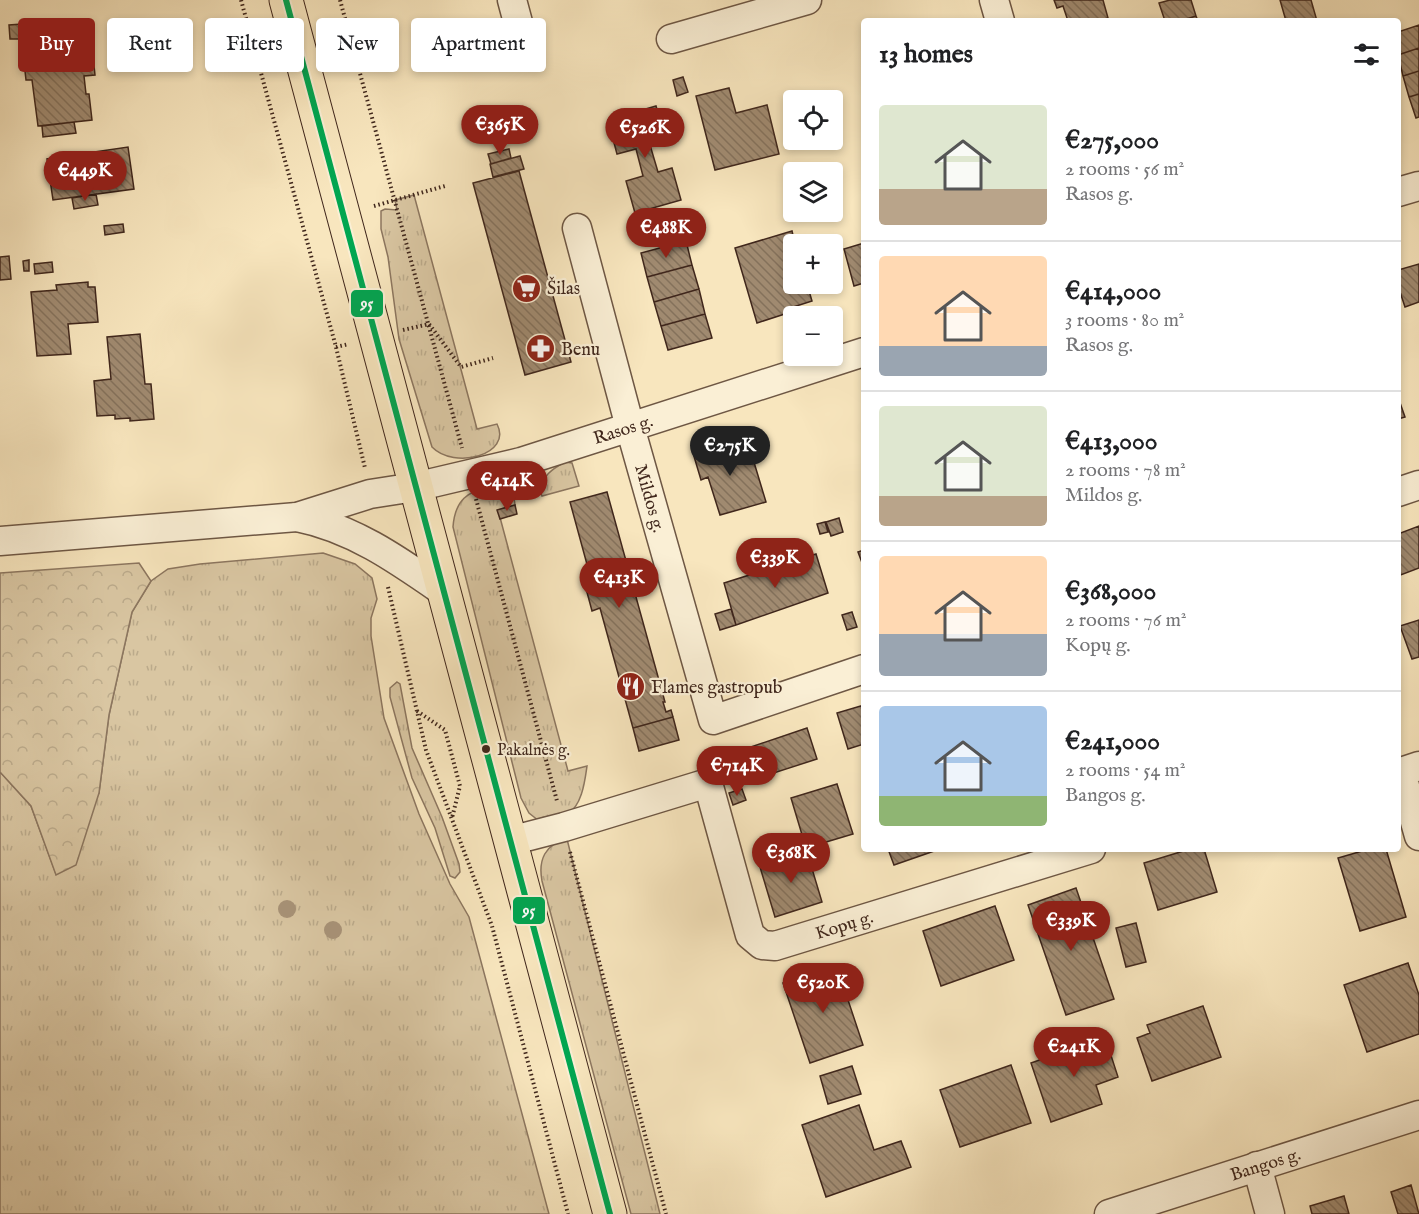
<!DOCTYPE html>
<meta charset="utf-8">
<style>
:root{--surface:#fff;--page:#f6f6f6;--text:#202124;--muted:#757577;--line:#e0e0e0;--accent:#8f2418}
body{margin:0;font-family:"IM FELL English",serif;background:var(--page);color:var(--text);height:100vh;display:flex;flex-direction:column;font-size:22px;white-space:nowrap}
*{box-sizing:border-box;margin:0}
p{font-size:20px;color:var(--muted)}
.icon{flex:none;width:33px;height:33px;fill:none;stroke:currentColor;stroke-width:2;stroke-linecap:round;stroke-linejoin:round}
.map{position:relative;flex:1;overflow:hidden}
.sheet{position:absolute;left:861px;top:18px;width:540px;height:834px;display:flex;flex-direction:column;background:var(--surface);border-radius:6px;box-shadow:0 3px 9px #0003}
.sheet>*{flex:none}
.guide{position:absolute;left:18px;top:18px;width:570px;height:54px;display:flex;gap:12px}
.controls{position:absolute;left:783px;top:90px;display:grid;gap:12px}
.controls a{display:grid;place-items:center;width:60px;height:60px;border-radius:6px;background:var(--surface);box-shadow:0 3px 9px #0003;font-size:30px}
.price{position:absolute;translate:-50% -51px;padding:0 14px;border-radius:21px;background:var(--accent);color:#fff;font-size:20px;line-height:39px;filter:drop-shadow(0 2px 3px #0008)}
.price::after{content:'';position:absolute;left:50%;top:36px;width:18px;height:14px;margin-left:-9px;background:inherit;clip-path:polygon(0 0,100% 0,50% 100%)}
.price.active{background:#222;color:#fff}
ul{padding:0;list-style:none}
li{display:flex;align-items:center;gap:18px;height:150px;padding:0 18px}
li+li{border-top:2px solid var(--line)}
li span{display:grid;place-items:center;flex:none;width:168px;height:120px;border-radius:6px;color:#555}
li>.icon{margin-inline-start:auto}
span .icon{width:72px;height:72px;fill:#fffc;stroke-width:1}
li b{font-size:26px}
h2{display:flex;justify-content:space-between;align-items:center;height:72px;padding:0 18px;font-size:26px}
.chip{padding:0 21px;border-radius:6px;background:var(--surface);box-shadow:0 3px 9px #0003;font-size:21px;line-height:54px}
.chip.active{background:var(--accent);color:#fff}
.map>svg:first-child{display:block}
</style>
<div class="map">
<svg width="1419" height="1214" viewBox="0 0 1419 1214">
<defs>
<pattern id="grass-tufts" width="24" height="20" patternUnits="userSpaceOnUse" patternTransform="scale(1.5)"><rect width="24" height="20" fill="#d9c6a2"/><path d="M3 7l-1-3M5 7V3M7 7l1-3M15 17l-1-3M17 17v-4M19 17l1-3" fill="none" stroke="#bbaa8b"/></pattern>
<pattern id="forest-crowns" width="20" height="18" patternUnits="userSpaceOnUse" patternTransform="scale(1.5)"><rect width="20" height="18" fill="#d9c6a2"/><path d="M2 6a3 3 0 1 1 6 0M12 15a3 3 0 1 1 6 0" fill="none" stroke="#bbaa8b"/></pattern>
<pattern id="building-back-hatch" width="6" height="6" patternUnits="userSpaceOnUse" patternTransform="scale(1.5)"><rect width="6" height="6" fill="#a08a70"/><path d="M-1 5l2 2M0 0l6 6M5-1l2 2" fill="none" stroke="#84715b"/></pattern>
</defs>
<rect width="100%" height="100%" fill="#f8e6be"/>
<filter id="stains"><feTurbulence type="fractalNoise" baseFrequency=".00333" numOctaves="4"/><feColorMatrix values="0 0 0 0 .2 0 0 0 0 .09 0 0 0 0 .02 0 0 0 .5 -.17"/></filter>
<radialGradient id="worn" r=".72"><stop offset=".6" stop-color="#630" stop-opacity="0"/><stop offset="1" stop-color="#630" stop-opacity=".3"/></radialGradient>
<path fill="url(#grass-tufts)" stroke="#8c765f" stroke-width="1.5" d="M 414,195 L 477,429 L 497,424 C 513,455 454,470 432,447 L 399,339 L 388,257 L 381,229 L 381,211 L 385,209 L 397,210 L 395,200 Z
M 565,462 L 572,463 L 579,486 L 542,496 L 540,491 C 542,476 552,469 565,462 Z
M 493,486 L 501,488 L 514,498 L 515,505 L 498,510 L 568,771 L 587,766 C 585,780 582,807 567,814 C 559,818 548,819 539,821 L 529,813 L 521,798 L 453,527 C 455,500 467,491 493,486 Z
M 323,553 L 355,564 L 372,578 L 377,599 L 371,618 L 371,636 L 384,718 L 419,814 L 450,884 L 469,917 L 549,1214 L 0,1214 L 0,772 L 31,806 L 56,874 L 99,793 L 109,715 L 132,612 L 151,581 L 168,569 L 200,564 Z
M 397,682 L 400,684 L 412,748 L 442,817 L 459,864 L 460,872 L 455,878 L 450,876 L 435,828 L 412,778 L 390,697 L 390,688 Z
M 567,839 L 660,1214 L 631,1214 L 542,881 C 538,860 545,844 567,839 Z"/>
<path fill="url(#forest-crowns)" stroke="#8c765f" stroke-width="1.5" d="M 139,563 L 151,581 L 132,612 L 109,715 L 99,793 L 76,865 L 56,875 L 31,806 L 0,772 L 0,573 Z"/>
<path fill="url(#building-back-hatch)" stroke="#40271c" stroke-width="1.5" d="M 1054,0 L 1103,0 L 1108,18 L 1098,21 L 1068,21 L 1063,6 L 1057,8 Z
M 1170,0 L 1191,0 L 1196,16 L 1180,21 L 1165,21 L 1159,3 Z
M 1280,0 L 1311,0 L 1317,21 L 1286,21 Z
M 1196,16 L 1198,21 L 1180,21 Z
M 22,24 L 23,39 L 10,39 L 9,25 Z
M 1419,25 L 1419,48 L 1398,55 L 1398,32 Z
M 78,33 L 81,58 L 93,56 L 95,75 L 84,76 L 86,94 L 89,94 L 92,120 L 38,126 L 32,80 L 26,80 L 22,44 L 49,41 L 49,36 Z
M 1419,48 L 1419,71 L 1403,76 L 1398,55 Z
M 1419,71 L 1419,94 L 1409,97 L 1403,76 Z
M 683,77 L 688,92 L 677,96 L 673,80 Z
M 729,88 L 736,113 L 767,105 L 779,154 L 715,170 L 696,96 Z
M 1419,94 L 1419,117 L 1416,118 L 1409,97 Z
M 656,106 L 666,141 L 650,145 L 658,172 L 672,168 L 681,200 L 635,213 L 626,181 L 643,176 L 636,149 L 617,154 L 608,120 Z
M 74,122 L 76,133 L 43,137 L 42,126 Z
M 128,147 L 134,189 L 53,200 L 47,159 Z
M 509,149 L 511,158 L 491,164 L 488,154 Z
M 520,156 L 524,169 L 493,177 L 490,164 Z
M 519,171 L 571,362 L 525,375 L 473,183 Z
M 96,194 L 98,205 L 74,209 L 72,198 Z
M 123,224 L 124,232 L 105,235 L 104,226 Z
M 792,231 L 795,244 L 794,244 L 794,284 L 807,284 L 812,301 L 790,308 L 791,312 L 757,323 L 735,248 Z
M 686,241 L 692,265 L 647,277 L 641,253 Z
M 864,243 L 864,283 L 854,286 L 844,249 Z
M 9,256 L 11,279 L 0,280 L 0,257 Z
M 29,260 L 29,271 L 24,271 L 23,261 Z
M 52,262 L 53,272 L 35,274 L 34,264 Z
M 1419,264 L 1419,302 L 1405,307 L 1398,286 L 1398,270 Z
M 692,265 L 699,289 L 654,302 L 647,277 Z
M 88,282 L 88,287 L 95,287 L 98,322 L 68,324 L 71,354 L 37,356 L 31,292 L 57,290 L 56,285 Z
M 699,289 L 705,314 L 661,326 L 654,302 Z
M 705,314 L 712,338 L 668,350 L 661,326 Z
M 140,334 L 145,384 L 151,384 L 154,419 L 130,421 L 130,418 L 115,419 L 115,415 L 97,416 L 94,381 L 111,379 L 107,337 Z
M 1398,397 L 1405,417 L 1398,419 Z
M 739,439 L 745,461 L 753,459 L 766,502 L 720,515 L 708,477 L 701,480 L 693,453 Z
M 607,492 L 665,702 L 663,702 L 666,712 L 671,710 L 673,717 L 633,728 L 600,608 L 592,611 L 584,581 L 591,579 L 570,502 Z
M 515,505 L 517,514 L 500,519 L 497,510 Z
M 839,518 L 843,532 L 831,536 L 826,522 Z
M 825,522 L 828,532 L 820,534 L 817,524 Z
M 1419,526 L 1419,568 L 1398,576 L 1398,534 Z
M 864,550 L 864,568 L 858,552 Z
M 816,554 L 828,593 L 736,625 L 724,583 Z
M 731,609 L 736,625 L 720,630 L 715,614 Z
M 852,612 L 857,627 L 847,630 L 842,615 Z
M 1419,620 L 1419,657 L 1412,659 L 1400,626 Z
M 864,705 L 864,744 L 848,749 L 837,713 Z
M 673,717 L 679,740 L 639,751 L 633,728 Z
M 807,728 L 817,759 L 749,781 L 739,751 Z
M 837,784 L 853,834 L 806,848 L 791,798 Z
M 742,789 L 746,800 L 733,805 L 729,793 Z
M 888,849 L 940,849 L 894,865 Z
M 1190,849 L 1204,849 L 1217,892 L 1158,910 L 1144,863 Z
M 1369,849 L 1386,849 L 1406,917 L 1360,931 L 1338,858 Z
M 807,852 L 822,902 L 775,917 L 760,867 Z
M 1076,888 L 1114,999 L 1066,1015 L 1028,905 Z
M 995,906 L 1014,960 L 941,986 L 923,931 Z
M 1136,923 L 1146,962 L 1126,967 L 1116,928 Z
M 1408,963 L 1419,995 L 1419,1034 L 1367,1052 L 1344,985 Z
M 836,964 L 863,1045 L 810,1063 L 783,983 Z
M 1203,1006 L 1221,1057 L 1152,1081 L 1137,1038 L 1150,1033 L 1147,1025 Z
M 1105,1037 L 1118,1077 L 1096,1085 L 1102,1104 L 1051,1122 L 1031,1063 Z
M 1011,1065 L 1031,1123 L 960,1147 L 940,1090 Z
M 852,1066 L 861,1094 L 828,1104 L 820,1076 Z
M 859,1105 L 874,1150 L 901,1141 L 911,1167 L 826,1197 L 802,1125 Z
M 1411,1185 L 1419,1214 L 1398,1214 L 1391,1192 Z
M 1344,1196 L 1349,1214 L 1312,1214 L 1310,1206 Z"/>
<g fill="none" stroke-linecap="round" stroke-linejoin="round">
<defs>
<g id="minor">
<path d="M 512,0 L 527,56"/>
<path d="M 994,0 L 1000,21"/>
<path d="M 671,39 L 807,0"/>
<path d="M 1398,192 L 1419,186"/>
<path id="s1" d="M 577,228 L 630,427 L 713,720 L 864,669"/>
<path d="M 1398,492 L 1419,485"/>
<path d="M 297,517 C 353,528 398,560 444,592"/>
<path id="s2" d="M 0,541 L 297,517 L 370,494 L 415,487 L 521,462 L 864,352"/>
<path d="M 1419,766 L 1401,772 L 1419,836"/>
<path id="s3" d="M 510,841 L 564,827 L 708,783 L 750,935 L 762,945 L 775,946 L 1091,849"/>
<path d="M 1257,1166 L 1270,1214"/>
<path id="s4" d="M 1109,1214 L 1419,1115"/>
</g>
<path id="primary" d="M 286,0 L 610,1214"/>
</defs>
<use href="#minor" stroke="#6e5744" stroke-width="31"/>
<use href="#primary" stroke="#40271c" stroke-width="35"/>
<path stroke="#40271c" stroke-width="4" stroke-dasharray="1.5 3" stroke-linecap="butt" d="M 241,0 L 336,347 L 365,468
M 340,0 L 462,448
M 374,206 L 445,186
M 403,330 L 429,324 L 461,367 L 493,358
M 336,347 L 349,344
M 476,499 L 557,801
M 388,587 L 426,750 L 492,926 L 568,1214
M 417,711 L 445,730 L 460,786 L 452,818
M 570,852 L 666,1214"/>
<use href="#minor" stroke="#faefd5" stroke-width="28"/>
<use href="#primary" stroke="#f8e6be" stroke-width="33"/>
<defs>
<path id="bus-1" d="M 286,0 L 610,1214"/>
</defs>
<use href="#bus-1" stroke="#faefd5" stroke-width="10"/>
<use href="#bus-1" stroke="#00a651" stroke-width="6"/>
</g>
<g fill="#a89378">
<circle cx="287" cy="909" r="9"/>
<circle cx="333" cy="930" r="9"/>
</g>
<defs>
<symbol id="supermarket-disc" viewBox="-11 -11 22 22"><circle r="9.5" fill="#8f2418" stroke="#faefd5"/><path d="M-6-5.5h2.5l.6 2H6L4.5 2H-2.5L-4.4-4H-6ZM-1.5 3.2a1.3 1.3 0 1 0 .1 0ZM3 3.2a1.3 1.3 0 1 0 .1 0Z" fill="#fff"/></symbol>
<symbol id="pharmacy-disc" viewBox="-11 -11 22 22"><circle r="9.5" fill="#8f2418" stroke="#faefd5"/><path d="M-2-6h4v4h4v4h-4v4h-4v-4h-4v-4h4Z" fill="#fff"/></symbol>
<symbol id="restaurant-disc" viewBox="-11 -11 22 22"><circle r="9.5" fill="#8f2418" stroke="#faefd5"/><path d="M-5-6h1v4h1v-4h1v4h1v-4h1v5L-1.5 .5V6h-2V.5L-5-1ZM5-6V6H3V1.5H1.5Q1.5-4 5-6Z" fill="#fff"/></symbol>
</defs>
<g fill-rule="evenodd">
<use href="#supermarket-disc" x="510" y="272" width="33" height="33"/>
<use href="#pharmacy-disc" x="524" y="332" width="33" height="33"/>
<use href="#restaurant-disc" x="614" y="670" width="33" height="33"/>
</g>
<circle fill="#40271c" stroke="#faefd5" stroke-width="2" cx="486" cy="749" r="5"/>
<g text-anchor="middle" stroke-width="4.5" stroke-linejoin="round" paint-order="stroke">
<g font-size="16" fill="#40271c" stroke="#faefd5" text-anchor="start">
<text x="497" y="755">Pakalnės g.</text>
</g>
<g font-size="18" fill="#40271c" stroke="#faefd5" text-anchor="start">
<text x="547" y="294">Šilas</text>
<text x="561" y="355">Benu</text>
<text x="651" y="693">Flames gastropub</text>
</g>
<g font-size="18" fill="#40271c" stroke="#faefd5">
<text dy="6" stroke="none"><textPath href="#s2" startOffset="636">Rasos g.</textPath></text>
<text dy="6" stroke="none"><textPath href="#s1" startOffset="280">Mildos g.</textPath></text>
<text dy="6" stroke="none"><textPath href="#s3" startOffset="465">Kopų g.</textPath></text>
<text dy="6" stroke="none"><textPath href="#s4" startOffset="164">Bangos g.</textPath></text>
</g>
</g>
<g stroke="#faefd5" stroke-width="2">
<rect x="350" y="289" width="34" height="29" rx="6" fill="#00a651"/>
<rect x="512" y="896" width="34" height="29" rx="6" fill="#00a651"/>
</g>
<g font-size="16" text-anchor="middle" font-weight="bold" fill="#fff">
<text x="367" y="309">95</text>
<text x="529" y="916">95</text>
</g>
<rect width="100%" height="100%" filter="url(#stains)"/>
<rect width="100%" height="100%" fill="url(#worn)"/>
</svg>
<div class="controls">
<a><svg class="icon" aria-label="locate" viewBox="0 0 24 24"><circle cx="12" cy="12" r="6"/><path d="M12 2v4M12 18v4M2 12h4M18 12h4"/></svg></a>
<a><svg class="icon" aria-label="layers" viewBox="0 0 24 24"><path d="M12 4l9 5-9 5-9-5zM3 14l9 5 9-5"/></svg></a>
<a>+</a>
<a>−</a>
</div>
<b class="price" style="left:500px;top:156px">€365K</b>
<b class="price" style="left:645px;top:159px">€526K</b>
<b class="price" style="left:85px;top:202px">€449K</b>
<b class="price" style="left:666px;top:259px">€488K</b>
<b class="price active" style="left:730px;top:477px">€275K</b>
<b class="price" style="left:507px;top:512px">€414K</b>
<b class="price" style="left:775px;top:589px">€339K</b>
<b class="price" style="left:619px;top:609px">€413K</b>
<b class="price" style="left:737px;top:797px">€714K</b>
<b class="price" style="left:791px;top:884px">€368K</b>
<b class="price" style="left:1071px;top:952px">€339K</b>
<b class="price" style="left:823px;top:1014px">€520K</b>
<b class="price" style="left:1074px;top:1078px">€241K</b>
<div class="guide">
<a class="chip active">Buy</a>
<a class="chip">Rent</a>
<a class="chip">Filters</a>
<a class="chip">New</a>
<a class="chip">Apartment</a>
</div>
<section class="sheet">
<h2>13 homes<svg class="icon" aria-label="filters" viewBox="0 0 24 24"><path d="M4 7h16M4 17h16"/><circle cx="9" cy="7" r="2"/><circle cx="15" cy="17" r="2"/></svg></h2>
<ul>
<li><span style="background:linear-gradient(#dfe7d0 70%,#b9a48a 0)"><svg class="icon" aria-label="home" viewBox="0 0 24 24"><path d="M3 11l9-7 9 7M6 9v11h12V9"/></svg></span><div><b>€275,000</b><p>2 rooms · 56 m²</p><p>Rasos g.</p></div></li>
<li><span style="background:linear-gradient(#ffd9b3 75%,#9aa5b1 0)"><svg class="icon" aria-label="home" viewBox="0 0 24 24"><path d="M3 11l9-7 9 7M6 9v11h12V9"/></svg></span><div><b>€414,000</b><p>3 rooms · 80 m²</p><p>Rasos g.</p></div></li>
<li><span style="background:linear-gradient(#dfe7d0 75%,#b9a48a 0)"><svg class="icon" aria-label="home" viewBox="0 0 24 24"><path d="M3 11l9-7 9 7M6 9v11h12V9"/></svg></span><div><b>€413,000</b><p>2 rooms · 78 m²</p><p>Mildos g.</p></div></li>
<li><span style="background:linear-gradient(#ffd9b3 65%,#9aa5b1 0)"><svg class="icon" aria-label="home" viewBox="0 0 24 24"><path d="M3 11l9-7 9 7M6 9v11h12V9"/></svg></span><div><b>€368,000</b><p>2 rooms · 76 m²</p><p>Kopų g.</p></div></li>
<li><span style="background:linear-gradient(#a9c7e8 75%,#8fb573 0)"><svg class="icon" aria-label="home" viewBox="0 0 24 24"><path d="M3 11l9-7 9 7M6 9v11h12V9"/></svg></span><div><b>€241,000</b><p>2 rooms · 54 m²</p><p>Bangos g.</p></div></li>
</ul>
</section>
</div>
